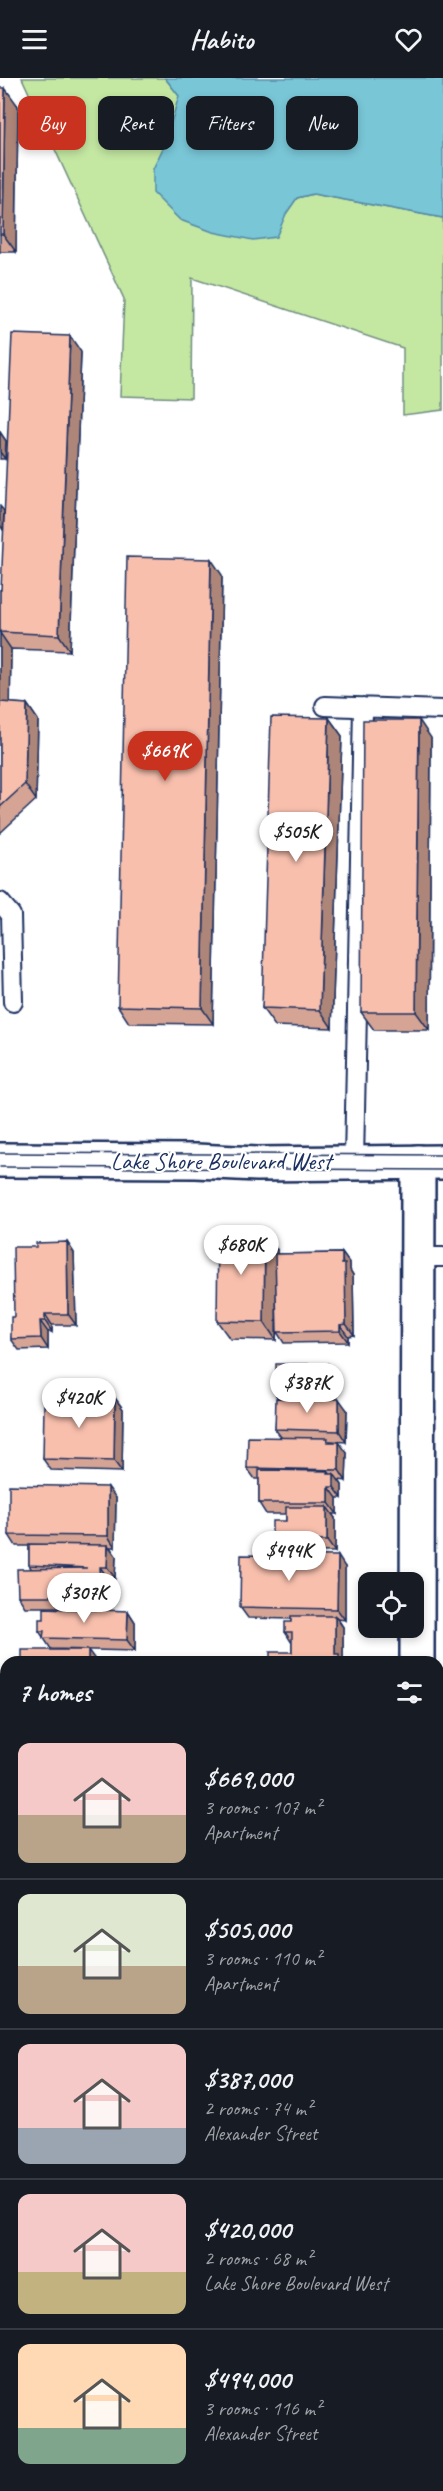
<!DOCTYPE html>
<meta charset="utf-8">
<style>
:root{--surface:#171b24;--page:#20242c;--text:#f1f3f6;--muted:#9ea1a6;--line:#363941;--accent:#c8321e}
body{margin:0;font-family:Caveat,sans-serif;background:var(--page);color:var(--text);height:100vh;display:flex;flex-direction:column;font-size:22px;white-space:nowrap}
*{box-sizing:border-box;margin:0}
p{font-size:20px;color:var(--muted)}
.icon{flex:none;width:33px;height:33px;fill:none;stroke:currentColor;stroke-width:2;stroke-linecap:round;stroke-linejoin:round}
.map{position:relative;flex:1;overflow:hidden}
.sheet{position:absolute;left:0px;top:1578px;width:444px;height:836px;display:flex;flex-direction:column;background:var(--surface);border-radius:18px 18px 0 0;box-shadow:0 3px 9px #0003}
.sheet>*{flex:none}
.hud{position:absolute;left:18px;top:18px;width:408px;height:54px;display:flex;gap:12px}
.buttons{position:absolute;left:358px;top:1494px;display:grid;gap:12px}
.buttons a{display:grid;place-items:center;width:66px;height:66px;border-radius:12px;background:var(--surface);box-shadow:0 3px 9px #0003;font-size:30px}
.price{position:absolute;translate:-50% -51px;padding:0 14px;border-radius:21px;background:#fff;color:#222;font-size:20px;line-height:39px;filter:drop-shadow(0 2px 3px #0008)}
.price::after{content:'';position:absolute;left:50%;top:36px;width:18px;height:14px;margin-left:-9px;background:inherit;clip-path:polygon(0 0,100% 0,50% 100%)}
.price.current{background:var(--accent);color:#fff}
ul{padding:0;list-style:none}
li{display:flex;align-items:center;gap:18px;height:150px;padding:0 18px}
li+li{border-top:2px solid var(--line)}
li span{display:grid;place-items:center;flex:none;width:168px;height:120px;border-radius:12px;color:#555}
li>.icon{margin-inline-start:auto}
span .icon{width:72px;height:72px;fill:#fffc;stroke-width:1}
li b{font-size:26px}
h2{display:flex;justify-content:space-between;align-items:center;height:72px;padding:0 18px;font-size:26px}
.tag{padding:0 21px;border-radius:12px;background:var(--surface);box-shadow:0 3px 9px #0003;font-size:21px;line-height:54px}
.tag.current{background:var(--accent);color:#fff}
header{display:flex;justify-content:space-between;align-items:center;height:78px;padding:0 18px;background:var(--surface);font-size:27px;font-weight:600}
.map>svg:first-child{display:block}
</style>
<header><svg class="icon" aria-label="menu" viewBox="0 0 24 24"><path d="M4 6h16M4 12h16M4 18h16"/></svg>Habito<svg class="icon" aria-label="heart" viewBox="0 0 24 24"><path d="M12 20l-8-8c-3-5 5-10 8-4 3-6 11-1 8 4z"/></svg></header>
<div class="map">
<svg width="443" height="2413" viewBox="0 0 443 2413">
<rect width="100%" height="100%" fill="#fff"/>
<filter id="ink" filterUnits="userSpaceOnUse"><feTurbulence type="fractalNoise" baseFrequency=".0167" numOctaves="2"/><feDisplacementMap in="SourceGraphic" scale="12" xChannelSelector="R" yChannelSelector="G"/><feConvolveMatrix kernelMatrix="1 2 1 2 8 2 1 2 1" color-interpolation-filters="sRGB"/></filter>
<g filter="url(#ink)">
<path fill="#fdece6" d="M 6,1937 L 6,2270 L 0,2268 L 0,1952 Z"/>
<path fill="#c4e8a2" stroke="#708c80" stroke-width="1.5" d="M 22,0 L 165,0 L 179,18 L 289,131 L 297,120 L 313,116 L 443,140 L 443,332 L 403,337 L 403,270 L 192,200 L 191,320 L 120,318 L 124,221 Z
M 0,2268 L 6,2270 L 6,2408 L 70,2408 L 67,2413 L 0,2413 Z"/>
<path fill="#79c6d7" stroke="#538aa7" stroke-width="1.5" d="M 165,0 L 443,0 L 443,140 L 313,116 L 297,120 L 286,136 L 276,159 L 253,162 L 213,154 L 180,142 L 153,115 L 153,91 L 164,68 L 179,18 Z"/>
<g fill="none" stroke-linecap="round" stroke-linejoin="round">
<defs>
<path id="lane" d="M 325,628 L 443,632
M 0,824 L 11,837 L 13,924
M 354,1084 L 363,629
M 419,1179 L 443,1179"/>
<path id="street" d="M 417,1584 L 418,1084
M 0,1731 L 6,1733
M 438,1899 L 443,1901
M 438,2390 L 443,2393
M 327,2413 L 330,2408"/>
<path id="primary" d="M 0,1082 L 196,1083 L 257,1086 L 443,1084"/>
</defs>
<use href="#lane" stroke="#1b2f5e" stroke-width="22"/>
<use href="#street" stroke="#1b2f5e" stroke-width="38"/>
<use href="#primary" stroke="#1b2f5e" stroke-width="38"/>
<use href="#lane" stroke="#fff" stroke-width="18"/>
<use href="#street" stroke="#fff" stroke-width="33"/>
<use href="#primary" stroke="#fff" stroke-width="33"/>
<path stroke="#1b2f5e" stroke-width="1.5" d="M 0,1075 L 443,1077
M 0,1089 L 443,1092"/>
</g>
<path fill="#d5a495" stroke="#1b2f5e" stroke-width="1.5" d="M 0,10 L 18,28 L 16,174 L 0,174 Z
M 81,274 L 70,573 L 11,571 L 10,625 L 27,626 L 38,642 L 36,722 L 0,755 L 0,512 L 1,512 Z
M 0,354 L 6,363 L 5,381 L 0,381 Z
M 222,497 L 213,946 L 129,945 L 118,928 Z
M 329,640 L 342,658 L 332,950 L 275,948 L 262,930 Z
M 431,660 L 429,952 L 374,952 L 361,934 Z
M 67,1164 L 74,1175 L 76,1247 L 52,1247 L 52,1254 L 48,1254 L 48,1271 L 19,1272 L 11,1261 L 14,1239 L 36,1169 Z
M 277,1172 L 277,1176 L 342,1175 L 350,1186 L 350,1192 L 353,1197 L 354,1257 L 348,1258 L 348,1264 L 284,1265 L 277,1254 L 277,1248 L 276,1262 L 230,1261 L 217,1243 Z
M 328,1286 L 336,1296 L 336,1321 L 347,1332 L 346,1364 L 330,1363 L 347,1375 L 346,1403 L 339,1402 L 342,1407 L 342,1420 L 337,1420 L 337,1436 L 332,1436 L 335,1440 L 335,1474 L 279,1473 L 272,1462 L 286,1443 L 286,1436 L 266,1436 L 259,1425 L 259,1401 L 255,1401 L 247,1390 L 281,1359 L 275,1351 L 278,1320 L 276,1317 Z
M 115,1320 L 123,1331 L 122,1394 L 51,1392 L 43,1381 L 49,1327 Z
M 116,1420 L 115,1469 L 110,1469 L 116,1478 L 115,1500 L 108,1500 L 109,1519 L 92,1520 L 93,1529 L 25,1529 L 18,1518 L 31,1490 L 29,1487 L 29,1468 L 16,1468 L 9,1457 Z
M 345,1489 L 345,1542 L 338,1541 L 343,1549 L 343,1581 L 292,1574 L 292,1565 L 285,1554 L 291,1544 L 291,1541 L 248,1540 L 240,1529 Z
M 128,1533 L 135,1544 L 135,1573 L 51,1571 L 39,1553 Z
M 0,1783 L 6,1785 L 6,1877 L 0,1875 Z
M 438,1993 L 443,1994 L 443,2071 L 438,2069 Z
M 6,2043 L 6,2200 L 0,2197 L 0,2057 Z
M 438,2200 L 441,2203 L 443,2202 L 443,2276 L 438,2274 Z"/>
<path fill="#ae8679" stroke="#1b2f5e" stroke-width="1.5" d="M 5,10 L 18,28 L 16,174 L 3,156 Z
M 70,258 L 81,274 L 70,573 L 59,557 Z
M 0,354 L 6,363 L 5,381 L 0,374 Z
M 0,428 L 4,433 L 3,452 L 0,447 Z
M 211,481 L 222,497 L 213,946 L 202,930 Z
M 0,555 L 11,571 L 10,640 L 0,626 Z
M 27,626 L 38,642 L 36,722 L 25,706 Z
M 329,640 L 342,658 L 332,950 L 320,932 Z
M 419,642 L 431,660 L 429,952 L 416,934 Z
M 265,1154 L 277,1172 L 276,1262 L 264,1244 Z
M 67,1164 L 74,1175 L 76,1247 L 68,1236 Z
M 342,1175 L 350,1186 L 350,1192 L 353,1197 L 354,1257 L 346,1246 Z
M 45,1236 L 52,1247 L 52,1254 L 45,1243 Z
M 40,1243 L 48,1254 L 48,1271 L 41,1260 Z
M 340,1247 L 348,1258 L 348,1264 L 340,1253 Z
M 328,1286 L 336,1296 L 336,1327 L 329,1316 Z
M 115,1320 L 123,1331 L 122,1394 L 114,1383 Z
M 339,1321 L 347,1332 L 346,1364 L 339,1353 Z
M 339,1364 L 347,1375 L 346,1403 L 339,1392 Z
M 328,1393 L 334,1401 L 334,1396 L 342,1407 L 342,1420 L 334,1409 L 328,1396 Z
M 108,1409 L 116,1420 L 115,1469 L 108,1458 Z
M 329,1409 L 337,1420 L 337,1436 L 329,1425 Z
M 327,1429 L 335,1440 L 335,1474 L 327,1463 Z
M 108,1467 L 116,1478 L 115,1500 L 107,1489 Z
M 338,1478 L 345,1489 L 345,1542 L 337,1531 Z
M 100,1489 L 108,1500 L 109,1519 L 101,1508 Z
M 85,1509 L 92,1520 L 93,1529 L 85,1518 Z
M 128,1533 L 135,1544 L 135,1573 L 127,1562 Z
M 335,1538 L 343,1549 L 343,1581 L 345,1584 L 339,1584 L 335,1576 Z
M 88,1572 L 96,1583 L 96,1584 L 88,1584 Z
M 6,1787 L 6,1818 L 0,1833 L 0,1803 Z
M 439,2200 L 443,2206 L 438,2234 L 438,2202 Z"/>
<path fill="#f8bfad" stroke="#1b2f5e" stroke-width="1.5" d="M 0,10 L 5,10 L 3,156 L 0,156 Z
M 12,256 L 70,258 L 59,557 L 0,554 L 0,512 L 1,512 Z
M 127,479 L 211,481 L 202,930 L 118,928 Z
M 0,624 L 27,626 L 25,706 L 0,729 Z
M 271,639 L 329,640 L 320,932 L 262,930 Z
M 363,642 L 419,642 L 416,934 L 361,934 Z
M 218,1153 L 265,1154 L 264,1244 L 217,1243 Z
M 67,1164 L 68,1236 L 45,1236 L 45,1243 L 40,1243 L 41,1260 L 11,1261 L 11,1239 L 14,1239 L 13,1169 L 36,1169 L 36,1165 Z
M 342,1175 L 342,1186 L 345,1186 L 346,1246 L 340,1247 L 340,1253 L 277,1254 L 275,1176 Z
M 276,1286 L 328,1286 L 329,1316 L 276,1317 Z
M 49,1319 L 115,1320 L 114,1383 L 43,1381 L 44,1327 L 49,1327 Z
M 276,1320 L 339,1321 L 339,1353 L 275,1351 Z
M 248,1359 L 328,1360 L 327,1364 L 339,1364 L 339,1392 L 247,1390 Z
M 259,1392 L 328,1393 L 328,1396 L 334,1396 L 334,1409 L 329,1409 L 329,1425 L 259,1425 Z
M 9,1407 L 108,1409 L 108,1458 L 9,1457 Z
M 286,1429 L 327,1429 L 327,1463 L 272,1462 L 272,1443 L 286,1443 Z
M 29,1466 L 108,1467 L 107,1489 L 100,1489 L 101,1508 L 85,1509 L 85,1518 L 18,1518 L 17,1491 L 87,1490 L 29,1487 Z
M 241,1477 L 338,1478 L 337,1531 L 240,1529 Z
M 44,1530 L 128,1533 L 127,1562 L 43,1560 L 44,1553 L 39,1553 L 39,1541 L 44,1541 Z
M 291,1538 L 335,1538 L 335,1576 L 339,1576 L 339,1584 L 270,1584 L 270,1574 L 292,1574 L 292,1554 L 285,1554 L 285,1544 L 291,1544 Z
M 22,1572 L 88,1572 L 88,1584 L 22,1584 Z
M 0,1783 L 6,1785 L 6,1787 L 0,1803 Z
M 6,1812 L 6,1869 L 0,1867 L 0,1827 Z
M 438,1993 L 443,1994 L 443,2062 L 438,2061 Z
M 6,2043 L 6,2196 L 0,2193 L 0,2057 Z
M 443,2084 L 443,2094 L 440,2092 Z
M 442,2201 L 443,2202 L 443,2268 L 438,2266 L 438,2215 Z
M 154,2408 L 192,2408 L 204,2413 L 151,2413 Z"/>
</g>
<g text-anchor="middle" stroke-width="4.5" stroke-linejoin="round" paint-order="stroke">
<g font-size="24" fill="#1b2f5e" stroke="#fff">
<text x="221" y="1091">Lake Shore Boulevard West</text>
</g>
</g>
</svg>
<div class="buttons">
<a><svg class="icon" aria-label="locate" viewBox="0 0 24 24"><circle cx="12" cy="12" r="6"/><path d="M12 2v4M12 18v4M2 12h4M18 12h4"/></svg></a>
</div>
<b class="price current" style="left:165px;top:704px">$669K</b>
<b class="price" style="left:296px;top:785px">$505K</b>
<b class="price" style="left:241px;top:1198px">$680K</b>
<b class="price" style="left:307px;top:1336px">$387K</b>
<b class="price" style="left:79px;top:1351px">$420K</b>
<b class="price" style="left:289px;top:1504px">$494K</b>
<b class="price" style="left:84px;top:1546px">$307K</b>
<div class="hud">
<a class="tag current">Buy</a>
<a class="tag">Rent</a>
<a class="tag">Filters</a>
<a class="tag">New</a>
</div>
<section class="sheet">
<h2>7 homes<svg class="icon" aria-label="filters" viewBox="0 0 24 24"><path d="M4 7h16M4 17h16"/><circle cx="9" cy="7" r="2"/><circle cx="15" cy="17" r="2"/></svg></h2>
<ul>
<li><span style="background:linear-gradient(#f6c9c9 60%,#b9a48a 0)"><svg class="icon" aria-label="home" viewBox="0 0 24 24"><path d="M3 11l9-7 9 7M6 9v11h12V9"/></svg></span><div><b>$669,000</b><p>3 rooms · 107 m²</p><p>Apartment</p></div></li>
<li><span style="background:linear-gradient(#dfe7d0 60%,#b9a48a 0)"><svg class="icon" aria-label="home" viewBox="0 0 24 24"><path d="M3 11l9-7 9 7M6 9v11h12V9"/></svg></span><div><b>$505,000</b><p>3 rooms · 110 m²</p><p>Apartment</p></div></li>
<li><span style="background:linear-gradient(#f6c9c9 70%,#9aa5b1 0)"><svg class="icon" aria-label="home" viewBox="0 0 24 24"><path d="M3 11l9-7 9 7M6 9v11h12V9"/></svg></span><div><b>$387,000</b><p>2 rooms · 74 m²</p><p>Alexander Street</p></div></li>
<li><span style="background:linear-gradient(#f6c9c9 65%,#c2b280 0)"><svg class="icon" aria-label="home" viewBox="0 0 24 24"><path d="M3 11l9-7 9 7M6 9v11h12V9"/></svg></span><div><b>$420,000</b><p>2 rooms · 68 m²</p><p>Lake Shore Boulevard West</p></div></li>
<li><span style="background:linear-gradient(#ffd9b3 70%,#7fa58c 0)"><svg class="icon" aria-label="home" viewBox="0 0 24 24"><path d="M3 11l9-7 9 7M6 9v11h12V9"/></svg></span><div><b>$494,000</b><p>3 rooms · 116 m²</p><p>Alexander Street</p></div></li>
</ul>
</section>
</div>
